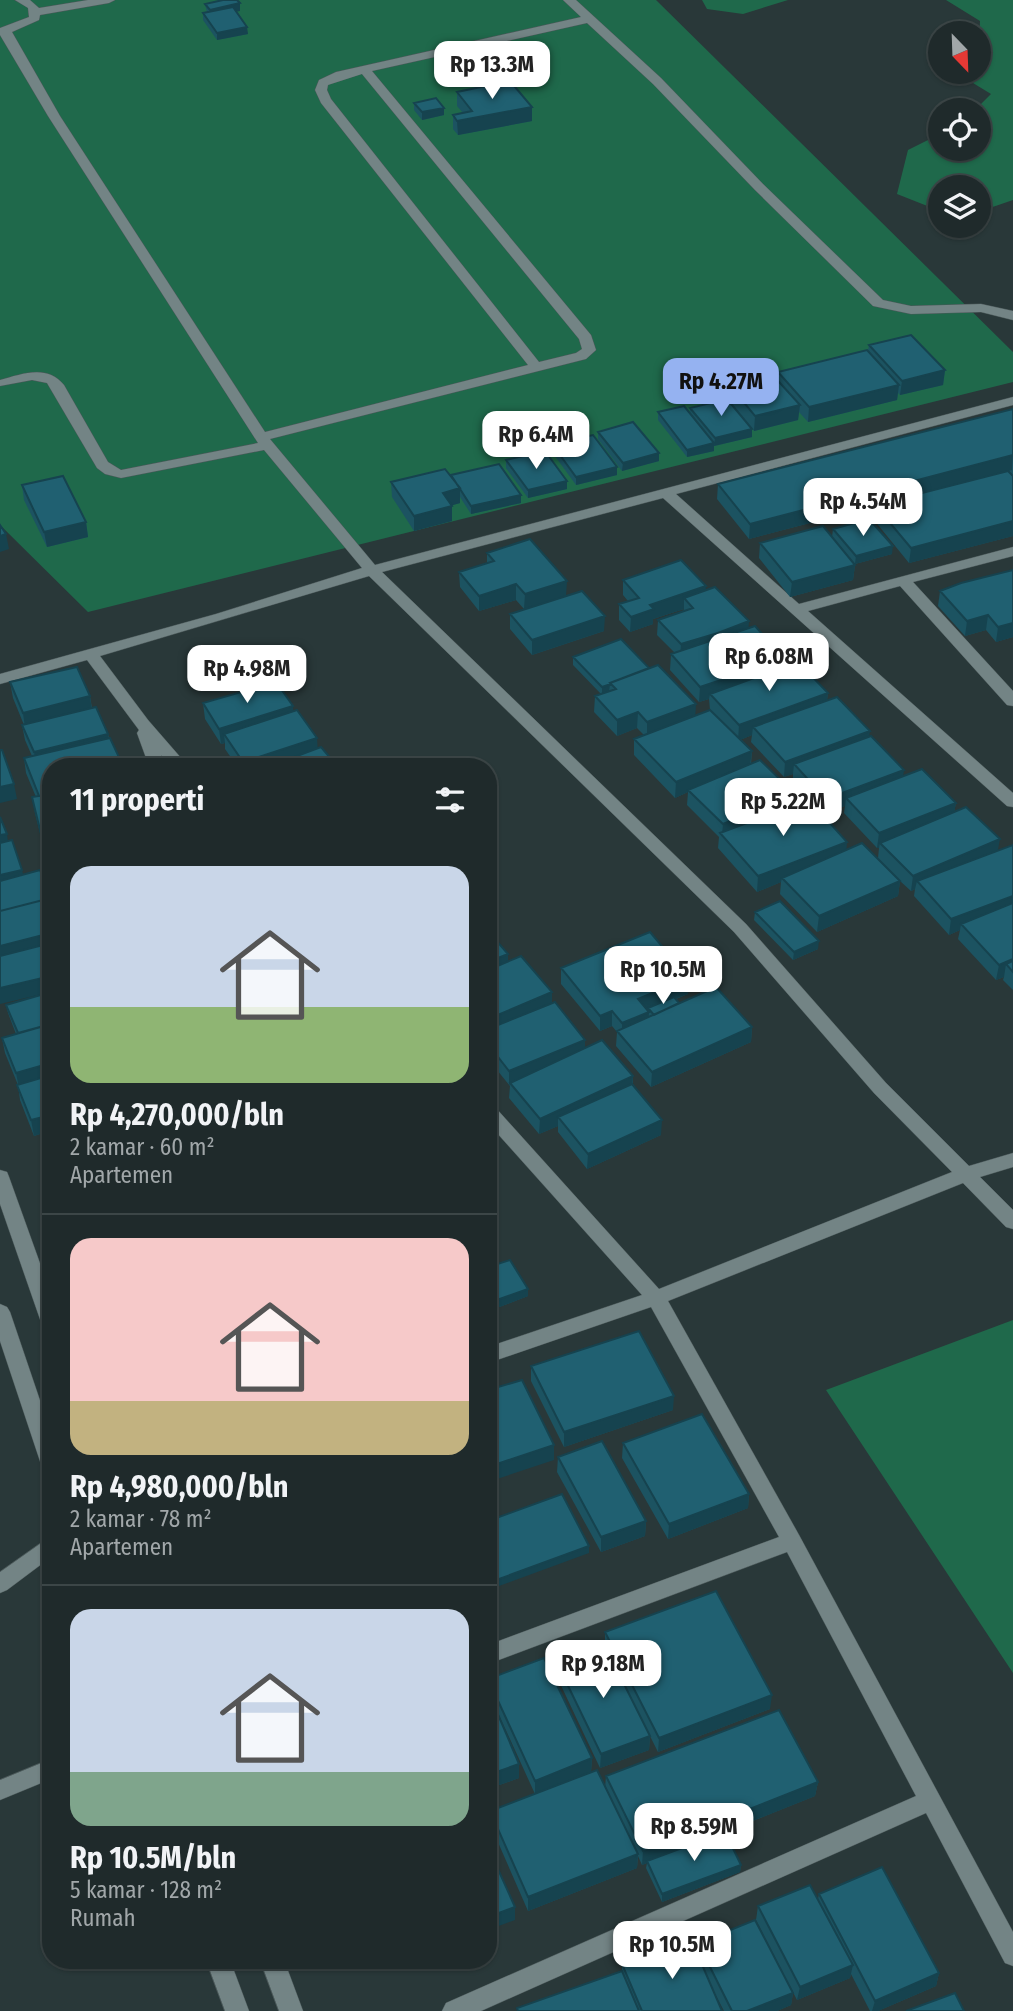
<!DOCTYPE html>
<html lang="id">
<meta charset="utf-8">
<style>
:root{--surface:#1f2a2b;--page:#273233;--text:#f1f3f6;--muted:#a1a7a9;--line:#3c4647;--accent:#95b2f1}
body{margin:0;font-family:"Fira Sans Condensed",sans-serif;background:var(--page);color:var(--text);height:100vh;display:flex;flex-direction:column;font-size:26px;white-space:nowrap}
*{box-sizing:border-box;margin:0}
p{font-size:23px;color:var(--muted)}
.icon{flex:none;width:38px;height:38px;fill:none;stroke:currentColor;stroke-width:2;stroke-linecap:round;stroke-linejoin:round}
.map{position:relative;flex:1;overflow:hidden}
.sheet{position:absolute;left:42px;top:758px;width:455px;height:1211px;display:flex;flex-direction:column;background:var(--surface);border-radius:28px;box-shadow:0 2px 5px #0004,0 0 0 2px var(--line)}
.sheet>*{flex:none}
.needle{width:46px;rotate:157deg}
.buttons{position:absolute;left:928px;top:21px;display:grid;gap:14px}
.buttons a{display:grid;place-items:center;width:63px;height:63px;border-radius:50%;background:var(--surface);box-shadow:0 2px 5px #0004,0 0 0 2px var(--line);font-size:35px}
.price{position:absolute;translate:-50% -60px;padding:0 16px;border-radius:14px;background:#fff;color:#222;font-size:23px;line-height:46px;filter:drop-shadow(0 2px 4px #0008)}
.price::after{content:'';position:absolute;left:50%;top:42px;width:21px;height:16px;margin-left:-10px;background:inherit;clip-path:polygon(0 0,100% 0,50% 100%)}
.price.active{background:var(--accent);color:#111}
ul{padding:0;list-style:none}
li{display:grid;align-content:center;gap:14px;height:371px;padding:0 28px}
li+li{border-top:2px solid var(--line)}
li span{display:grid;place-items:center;height:217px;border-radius:21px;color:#555}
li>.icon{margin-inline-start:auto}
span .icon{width:126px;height:126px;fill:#fffc;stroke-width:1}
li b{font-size:30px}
h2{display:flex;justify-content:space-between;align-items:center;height:84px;padding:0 28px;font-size:30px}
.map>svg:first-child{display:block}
</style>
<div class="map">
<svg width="1013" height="2011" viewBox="0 0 1013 2011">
<rect width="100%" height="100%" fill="#293839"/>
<path fill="#1f694b" d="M 0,0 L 656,0 L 1013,352 L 1013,382 L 88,612 L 0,525 Z
M 702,0 L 788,0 L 743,14 L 707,9 Z
M 946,0 L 1013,0 L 1013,200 L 978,212 L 978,187 L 940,187 L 940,211 L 897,194 L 908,150 L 940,134 L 940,149 L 978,149 L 978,110 L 975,110 L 991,94 L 955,72 L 978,72 L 980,21 Z
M 1013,1320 L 1013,1673 L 826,1390 Z"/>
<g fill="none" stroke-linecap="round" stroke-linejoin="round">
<defs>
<path id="minor" d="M 15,0 L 30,0 L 39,8 L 88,0 L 115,0 L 109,3 L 40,15 L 39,20 L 12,32 L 60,116 L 265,432 L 528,365 L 321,103 L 315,90 L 319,80 L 336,72 L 581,17 L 563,0 L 576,0 L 661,78 L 763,184 L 883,300 L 911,306 L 981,304 L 1013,311 L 1013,320 L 981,312 L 911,314 L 873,306 L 755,190 L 653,84 L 587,23 L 372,71 L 591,335 L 596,350 L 586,359 L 270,439 L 375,565 L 1013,397 L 1013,405 L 676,494 L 799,604 L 1013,547 L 1013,556 L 913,582 L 1013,691 L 1013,706 L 1007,705 L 900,586 L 808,611 L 1013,793 L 1013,807 L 1007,806 L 663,498 L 382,572 L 746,924 L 886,1083 L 969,1166 L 1013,1153 L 1013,1167 L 980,1177 L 1013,1210 L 1013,1229 L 1006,1227 L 963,1183 L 668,1301 L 799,1535 L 1013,1932 L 1013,1966 L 1005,1963 L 926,1813 L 481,2011 L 442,2011 L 446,2003 L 916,1796 L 787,1552 L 488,1664 L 488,1645 L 779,1537 L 651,1307 L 488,1363 L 488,1347 L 642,1295 L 488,1123 L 488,1104 L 494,1106 L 659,1289 L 952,1172 L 874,1093 L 734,932 L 369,576 L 100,656 L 148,720 L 188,766 L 171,766 L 161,755 L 165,766 L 149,766 L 137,733 L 139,730 L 87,660 L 0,684 L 0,674 L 216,614 L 362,568 L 264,450 L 121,478 L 105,474 L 97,468 L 47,383 L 32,380 L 0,386 L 0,380 C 22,374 47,364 64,385 L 108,462 L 121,470 L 258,443 L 48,116 L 0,35 L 0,28 L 29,17 L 28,8 ZM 362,74 L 579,339 L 582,349 L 576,353 L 539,362 L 331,99 L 327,90 L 328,85 Z
M 0,1170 L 7,1172 L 9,1177 L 51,1294 L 51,1330 L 44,1327 L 41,1322 L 0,1204 Z
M 0,1304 L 7,1307 L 10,1312 L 51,1433 L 51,1472 L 44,1470 L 41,1464 L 0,1341 Z
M 51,1536 L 51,1557 L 7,1590 L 0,1593 L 0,1572 Z
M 51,1759 L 51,1779 L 0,1800 L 0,1780 Z
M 206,1960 L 230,1960 L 249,2011 L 225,2011 Z
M 260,1960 L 284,1960 L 303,2011 L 279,2011 Z"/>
</defs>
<use href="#minor" stroke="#4a5758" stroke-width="1"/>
<use href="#minor" fill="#738485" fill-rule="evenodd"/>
</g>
<path fill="#1c5361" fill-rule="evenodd" d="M 240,3 L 240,11 L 236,11 L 248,34 L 217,40 L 203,20 L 203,13 L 207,12 L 205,4 Z
M 457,92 L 532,107 L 532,121 L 458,135 L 453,129 L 453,115 L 463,113 L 457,106 Z
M 414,103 L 444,108 L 444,115 L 422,120 L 414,110 Z
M 869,345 L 945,370 L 943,385 L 900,395 L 898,393 L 897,400 L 808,422 L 799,412 L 798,420 L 754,431 L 726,397 L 727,382 L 778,380 L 778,372 L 868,351 Z
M 690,408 L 752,437 L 714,446 L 714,451 L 687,457 L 658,420 L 658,412 L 690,413 Z
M 1013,409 L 1013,536 L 909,563 L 874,520 L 875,506 L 749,539 L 717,499 L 718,484 Z
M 598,432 L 659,453 L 659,461 L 622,471 L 598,439 Z
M 552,444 L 617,467 L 617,475 L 576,485 L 552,452 Z
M 506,460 L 567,481 L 567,489 L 528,498 L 506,468 Z
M 451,476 L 521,495 L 521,503 L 471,514 L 460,497 L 460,503 L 452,505 L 452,521 L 414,531 L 392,497 L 391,482 Z
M 22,485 L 86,522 L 88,537 L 47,547 L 24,500 Z
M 833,529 L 892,554 L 855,564 L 832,537 L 855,565 L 853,580 L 790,597 L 759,558 L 760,543 L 832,537 Z
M 487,553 L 566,596 L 604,631 L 532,655 L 510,629 L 510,614 L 524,609 L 516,600 L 479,611 L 460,587 L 459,572 L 487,563 Z
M 1013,570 L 1013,637 L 996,642 L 986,630 L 965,636 L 938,606 L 940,591 Z
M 623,580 L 706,591 L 748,629 L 785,659 L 784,667 L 828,693 L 827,700 L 869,737 L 903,776 L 956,803 L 954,812 L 998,851 L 1013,845 L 1013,990 L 1003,980 L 1004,977 L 996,980 L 958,939 L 960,930 L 949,935 L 914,896 L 915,889 L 911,891 L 900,881 L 898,896 L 817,932 L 780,894 L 781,882 L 757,892 L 718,848 L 719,837 L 687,805 L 688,792 L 675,798 L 634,755 L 634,739 L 644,735 L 637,728 L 617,736 L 594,712 L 595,696 L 601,694 L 573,665 L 573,657 L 695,716 L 710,710 L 709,699 L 699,702 L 670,670 L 671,654 L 675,653 L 657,635 L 658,620 L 683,611 L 684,609 L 653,619 L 653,624 L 630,632 L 619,620 L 619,604 L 628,601 L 623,595 ZM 752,735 L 751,742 L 784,777 L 793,774 L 793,779 L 824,814 L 845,806 L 844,813 L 877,848 L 879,848 L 878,858 L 846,850 L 793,805 L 751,764 L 752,751 L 740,740 Z
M 10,682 L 90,696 L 92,708 L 108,734 L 109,738 L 51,766 L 51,870 L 48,861 L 46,849 L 44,849 L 35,813 L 32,797 L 36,797 L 26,773 L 24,758 L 32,756 L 25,740 L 22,725 L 24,725 L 13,698 Z
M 203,703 L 293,712 L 317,748 L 337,766 L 237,766 L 225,749 L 225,743 L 221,744 L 205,719 Z
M 755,912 L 818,949 L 793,960 L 754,920 Z
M 508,962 L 552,1003 L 585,1040 L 585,1048 L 633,1076 L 633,1084 L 661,1135 L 587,1169 L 558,1132 L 558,1126 L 539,1134 L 509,1098 L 510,1086 L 488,1059 L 488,1044 Z
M 561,968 L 689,978 L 688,994 L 676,999 L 679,1003 L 752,1027 L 751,1042 L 651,1087 L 616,1046 L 617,1032 L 612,1026 L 600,1031 L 561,984 Z
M 51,992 L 51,1146 L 46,1132 L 34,1136 L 20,1100 L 18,1085 L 5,1053 L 2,1038 L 16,1034 L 8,1013 L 6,1005 Z
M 488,1267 L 528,1289 L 528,1296 L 494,1309 L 488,1299 Z
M 531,1366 L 673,1410 L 564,1447 L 531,1381 Z
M 623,1443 L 749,1494 L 748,1508 L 668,1539 L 622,1458 Z
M 558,1457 L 646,1521 L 645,1536 L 601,1552 L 557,1472 Z
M 605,1632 L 770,1709 L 658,1752 L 650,1736 L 649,1750 L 600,1768 L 557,1677 L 557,1663 L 605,1646 Z
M 488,1679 L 592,1758 L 591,1772 L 605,1788 L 606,1776 L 818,1782 L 815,1796 L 718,1835 L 741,1865 L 740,1872 L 662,1902 L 646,1868 L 647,1863 L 642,1865 L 638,1856 L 637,1868 L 528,1911 L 490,1824 L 490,1811 L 535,1794 L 493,1702 L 519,1778 L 488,1789 Z
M 819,1894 L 939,1973 L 936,1986 L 878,2011 L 870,2011 L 851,1974 L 850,1978 L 797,2000 L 756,1920 L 758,1906 L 818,1899 Z
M 698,1943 L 793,1993 L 791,2005 L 777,2011 L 724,2011 L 712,1988 L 722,2011 L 517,2011 L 517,2008 L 622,1971 L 622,1964 L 697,1953 Z"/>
<path fill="#16434f" d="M 240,3 L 240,11 L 210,17 L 210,10 Z
M 247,27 L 248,34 L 217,40 L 217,33 Z
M 532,107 L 532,121 L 458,135 L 457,121 Z
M 444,108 L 444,115 L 422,120 L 422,112 Z
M 945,370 L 943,385 L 900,395 L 902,381 Z
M 899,385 L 897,400 L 808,422 L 809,407 Z
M 800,405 L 798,420 L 754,431 L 755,416 Z
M 752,429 L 752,437 L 714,446 L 715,438 Z
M 714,443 L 714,451 L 687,457 L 687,450 Z
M 659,453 L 659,461 L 622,471 L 623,463 Z
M 1013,455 L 1012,470 L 749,539 L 750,524 Z
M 617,467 L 617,475 L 576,485 L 576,477 Z
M 567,481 L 567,489 L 528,498 L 528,490 Z
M 460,488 L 460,503 L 443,508 L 443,493 Z
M 521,495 L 521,503 L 471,514 L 471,506 Z
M 452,506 L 452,521 L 414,531 L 414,516 Z
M 1013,521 L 1013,536 L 909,563 L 911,548 Z
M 86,522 L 88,537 L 47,547 L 44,532 Z
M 6,534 L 9,549 L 0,552 L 0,536 Z
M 893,546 L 892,554 L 855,564 L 856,556 Z
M 855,565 L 853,580 L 790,597 L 792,582 Z
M 567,581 L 566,596 L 524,609 L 525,594 Z
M 516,584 L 516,600 L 479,611 L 479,596 Z
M 706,586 L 705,602 L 684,598 L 684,609 L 653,619 L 653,624 L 630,632 L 631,617 L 650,605 Z
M 988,615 L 986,630 L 965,636 L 967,621 Z
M 605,616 L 604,631 L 532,655 L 532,640 Z
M 749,621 L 748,636 L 680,659 L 681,644 Z
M 1013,623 L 1013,637 L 996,642 L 998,627 Z
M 785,659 L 784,674 L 710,694 L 709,699 L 699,702 L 700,687 Z
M 610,684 L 609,692 L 602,695 L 602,687 Z
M 828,693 L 826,709 L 753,727 L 752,735 L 738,741 L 739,725 Z
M 90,696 L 92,711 L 25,728 L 23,713 Z
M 696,704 L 695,720 L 647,738 L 647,722 Z
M 293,706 L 294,722 L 224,734 L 225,743 L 221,744 L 219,729 Z
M 638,712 L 637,728 L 617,736 L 617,720 Z
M 870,731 L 868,746 L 794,764 L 793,774 L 784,777 L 785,762 Z
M 108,734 L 110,749 L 37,768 L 34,752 Z
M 317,738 L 318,753 L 273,765 L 273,766 L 243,766 L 243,762 Z
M 752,751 L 750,766 L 688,790 L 688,792 L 675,798 L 676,782 Z
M 904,770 L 902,785 L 846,798 L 845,806 L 824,814 L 826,799 Z
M 14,784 L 17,799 L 0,803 L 0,787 Z
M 795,794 L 793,809 L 722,835 L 723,824 Z
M 956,803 L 953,819 L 880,843 L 879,848 L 877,848 L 879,833 Z
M 51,832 L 51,848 L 44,849 L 41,834 Z
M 7,834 L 8,842 L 0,844 L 0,835 Z
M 1000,839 L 997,855 L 917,881 L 915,889 L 911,891 L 913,876 Z
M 847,842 L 846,857 L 782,878 L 781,882 L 757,892 L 758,876 Z
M 22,870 L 24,878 L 0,884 L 0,875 Z
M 900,881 L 898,896 L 817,932 L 819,916 Z
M 1013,896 L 1013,910 L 961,924 L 960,930 L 949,935 L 951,919 Z
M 51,933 L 51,949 L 0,962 L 0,946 Z
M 819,941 L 818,949 L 793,960 L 794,952 Z
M 508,954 L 508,969 L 488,978 L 488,962 Z
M 1013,959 L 1013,972 L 1006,964 L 1004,977 L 996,980 L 999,965 Z
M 51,976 L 51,992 L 0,1004 L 0,988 Z
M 689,978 L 688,994 L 650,1009 L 648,1008 L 648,1010 L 638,1014 L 638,999 Z
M 552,992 L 552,1007 L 488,1035 L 488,1019 Z
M 612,1011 L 612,1026 L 600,1031 L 600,1016 Z
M 649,1012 L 648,1027 L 622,1038 L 622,1023 Z
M 752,1027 L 751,1042 L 651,1087 L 652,1072 Z
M 585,1040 L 585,1055 L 510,1083 L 509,1086 L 509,1071 Z
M 51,1063 L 51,1079 L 19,1088 L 16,1073 Z
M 633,1076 L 632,1091 L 558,1117 L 558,1126 L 539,1134 L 540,1119 Z
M 51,1115 L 51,1131 L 44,1120 L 46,1132 L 34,1136 L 31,1120 Z
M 662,1120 L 661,1135 L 587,1169 L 588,1154 Z
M 528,1289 L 528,1296 L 494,1309 L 494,1301 Z
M 674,1396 L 673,1410 L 564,1447 L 564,1432 Z
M 554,1445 L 554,1460 L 488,1482 L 488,1467 Z
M 749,1494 L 748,1508 L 668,1539 L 669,1524 Z
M 646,1521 L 645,1536 L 601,1552 L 601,1537 Z
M 589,1546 L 589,1553 L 488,1590 L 488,1583 Z
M 772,1695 L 770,1709 L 658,1752 L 659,1738 Z
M 650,1736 L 649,1750 L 600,1768 L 601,1754 Z
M 592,1758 L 591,1772 L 535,1794 L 535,1781 Z
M 519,1764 L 519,1778 L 488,1789 L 488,1775 Z
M 818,1782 L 815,1796 L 642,1865 L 643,1851 Z
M 638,1854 L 637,1868 L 528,1911 L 528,1897 Z
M 741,1865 L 740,1872 L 662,1902 L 662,1894 Z
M 515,1907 L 515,1920 L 488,1930 L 488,1917 Z
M 387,1960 L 403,1960 L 388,1966 Z
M 853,1965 L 850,1978 L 797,2000 L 800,1987 Z
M 939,1973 L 936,1986 L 878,2011 L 872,2011 L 875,2001 Z
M 793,1993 L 791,2005 L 777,2011 L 747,2011 Z"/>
<path fill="#206071" stroke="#16434f" stroke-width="2" d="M 223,0 L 237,0 L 240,3 L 210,10 L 205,4 Z
M 233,7 L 247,27 L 217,33 L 203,13 Z
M 510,81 L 532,107 L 457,121 L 453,115 L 472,111 L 457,92 Z
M 436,98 L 444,108 L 422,112 L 414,103 Z
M 911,335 L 945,370 L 902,381 L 869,345 Z
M 867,350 L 899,385 L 809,407 L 778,372 Z
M 770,372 L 800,405 L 755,416 L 727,382 Z
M 727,399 L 752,429 L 715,438 L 690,408 Z
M 684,406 L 714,443 L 687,450 L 658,412 Z
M 1013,409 L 1013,455 L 750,524 L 718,484 Z
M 633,422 L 659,453 L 623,463 L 598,432 Z
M 593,435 L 617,467 L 576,477 L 552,444 Z
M 545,451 L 567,481 L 528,490 L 506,460 Z
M 499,464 L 521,495 L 471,506 L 451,475 Z
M 445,469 L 460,488 L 443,493 L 452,506 L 414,516 L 391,482 Z
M 1008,471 L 1013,476 L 1013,521 L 911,548 L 875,505 Z
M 63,476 L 86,522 L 44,532 L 22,485 Z
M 869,519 L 893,546 L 856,556 L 833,529 Z
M 0,525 L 6,534 L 0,536 Z
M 823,526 L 855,565 L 792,582 L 760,543 Z
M 530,539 L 567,581 L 525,594 L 516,584 L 479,596 L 459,572 L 494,561 L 487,553 Z
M 681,560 L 706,586 L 650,605 L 654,609 L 631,617 L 619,604 L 639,598 L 623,580 Z
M 1013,570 L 1013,623 L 998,627 L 988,615 L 967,621 L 940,591 L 961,583 Z
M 715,587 L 749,621 L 718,633 L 681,644 L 658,620 L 693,608 L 684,598 Z
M 582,591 L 605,616 L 532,640 L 510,614 Z
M 755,626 L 785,659 L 700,687 L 671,654 Z
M 621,639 L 649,668 L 610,683 L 611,684 L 602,687 L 573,657 Z
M 798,662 L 828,693 L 739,725 L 710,694 Z
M 658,665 L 696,704 L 647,722 L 638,712 L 617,720 L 595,696 L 616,689 L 610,683 Z
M 77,667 L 90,696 L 23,713 L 10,682 Z
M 276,682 L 293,706 L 219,729 L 203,703 Z
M 837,697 L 870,731 L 785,762 L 753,727 Z
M 96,707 L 108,734 L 34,752 L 22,725 Z
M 297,710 L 317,738 L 243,762 L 224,734 Z
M 710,710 L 752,751 L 676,782 L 634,739 Z
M 871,736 L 904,770 L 826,799 L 794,764 Z
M 110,738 L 123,766 L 51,766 L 51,832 L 41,834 L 32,797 L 39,796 L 24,758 Z
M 321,747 L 337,766 L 274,766 L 273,765 Z
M 0,750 L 2,750 L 14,784 L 0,787 Z
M 760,760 L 795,794 L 723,824 L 688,790 Z
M 922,769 L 956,803 L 879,833 L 846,798 Z
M 809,800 L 847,842 L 758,876 L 720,833 Z
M 966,807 L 1000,839 L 913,876 L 880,843 Z
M 0,817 L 7,834 L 0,835 Z
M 12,840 L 22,870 L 0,875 L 0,843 Z
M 862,843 L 900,881 L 819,916 L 782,878 Z
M 51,844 L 51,862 L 45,846 Z
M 1013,845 L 1013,896 L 951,919 L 917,881 Z
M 40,870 L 51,898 L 0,911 L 0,881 Z
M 51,898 L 51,933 L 0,946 L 0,911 Z
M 780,901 L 819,941 L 794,952 L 755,912 Z
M 1013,903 L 1013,959 L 999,965 L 961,924 Z
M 488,931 L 508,954 L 488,962 Z
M 650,932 L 689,978 L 638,999 L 649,1012 L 622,1023 L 612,1011 L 600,1016 L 561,968 Z
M 51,943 L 51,976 L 0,988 L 0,956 Z
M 521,956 L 552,992 L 488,1019 L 488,970 Z
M 1013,961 L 1013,972 L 1006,964 Z
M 716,987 L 752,1027 L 652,1072 L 617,1031 Z
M 51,992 L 51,1024 L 18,1033 L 6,1005 Z
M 674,997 L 679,1003 L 654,1015 L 648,1008 Z
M 555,1002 L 585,1040 L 509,1071 L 488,1044 L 488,1029 Z
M 51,1024 L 51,1063 L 16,1073 L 2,1038 Z
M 602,1040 L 633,1076 L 540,1119 L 510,1083 Z
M 51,1075 L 51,1115 L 31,1120 L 17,1085 Z
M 632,1084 L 662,1120 L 588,1154 L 558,1117 Z
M 51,1118 L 51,1138 L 44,1120 Z
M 510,1260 L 528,1289 L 494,1301 L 488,1291 L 488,1267 Z
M 639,1331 L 674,1396 L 564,1432 L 531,1366 Z
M 522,1380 L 554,1445 L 488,1467 L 488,1390 Z
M 702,1414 L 749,1494 L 669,1524 L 623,1443 Z
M 602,1441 L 646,1521 L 601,1537 L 558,1457 Z
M 562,1494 L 589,1546 L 488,1583 L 488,1521 Z
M 716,1591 L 772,1695 L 659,1738 L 605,1632 Z
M 605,1646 L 650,1736 L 601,1754 L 557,1663 Z
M 544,1658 L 592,1758 L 535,1781 L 488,1679 Z
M 488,1691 L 519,1764 L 488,1775 Z
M 779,1710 L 818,1782 L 643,1851 L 606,1776 Z
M 597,1770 L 638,1854 L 528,1897 L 490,1811 Z
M 725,1832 L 741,1865 L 662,1894 L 647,1861 Z
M 488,1847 L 515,1907 L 488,1917 Z
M 882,1867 L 939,1973 L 875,2001 L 819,1894 Z
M 810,1885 L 853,1965 L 800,1987 L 758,1906 Z
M 755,1920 L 793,1993 L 747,2011 L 732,2011 L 698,1943 Z
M 691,1939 L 722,2011 L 642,2011 L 622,1964 Z
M 622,1971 L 639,2011 L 518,2011 L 517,2008 Z
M 955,1993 L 964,2011 L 906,2011 Z"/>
</svg>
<div class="buttons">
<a><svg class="needle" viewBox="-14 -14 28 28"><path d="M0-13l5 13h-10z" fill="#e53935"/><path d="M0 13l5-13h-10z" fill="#a1a7a9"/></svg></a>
<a><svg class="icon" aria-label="locate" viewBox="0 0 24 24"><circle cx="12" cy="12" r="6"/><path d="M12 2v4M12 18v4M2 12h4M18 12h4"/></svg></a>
<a><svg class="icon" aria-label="layers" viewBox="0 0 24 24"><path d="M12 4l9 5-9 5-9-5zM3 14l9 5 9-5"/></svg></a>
</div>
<b class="price" style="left:492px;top:101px">Rp 13.3M</b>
<b class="price active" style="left:721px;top:418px">Rp 4.27M</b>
<b class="price" style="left:536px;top:471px">Rp 6.4M</b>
<b class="price" style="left:863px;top:538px">Rp 4.54M</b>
<b class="price" style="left:769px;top:693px">Rp 6.08M</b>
<b class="price" style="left:247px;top:705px">Rp 4.98M</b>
<b class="price" style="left:783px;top:838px">Rp 5.22M</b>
<b class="price" style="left:663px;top:1006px">Rp 10.5M</b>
<b class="price" style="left:603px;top:1700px">Rp 9.18M</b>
<b class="price" style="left:694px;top:1863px">Rp 8.59M</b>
<b class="price" style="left:672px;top:1981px">Rp 10.5M</b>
<section class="sheet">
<h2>11 properti<svg class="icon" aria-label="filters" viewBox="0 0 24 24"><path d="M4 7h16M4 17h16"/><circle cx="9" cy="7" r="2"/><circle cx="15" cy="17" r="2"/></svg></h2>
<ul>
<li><span style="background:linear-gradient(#c9d6e8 65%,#8fb573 0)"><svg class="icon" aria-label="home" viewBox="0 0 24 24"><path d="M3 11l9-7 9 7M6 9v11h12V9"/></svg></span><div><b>Rp 4,270,000/bln</b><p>2 kamar · 60 m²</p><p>Apartemen</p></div></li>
<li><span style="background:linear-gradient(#f6c9c9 75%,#c2b280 0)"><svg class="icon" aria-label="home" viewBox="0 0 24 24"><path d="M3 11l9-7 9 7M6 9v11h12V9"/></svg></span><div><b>Rp 4,980,000/bln</b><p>2 kamar · 78 m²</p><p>Apartemen</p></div></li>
<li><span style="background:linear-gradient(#c9d6e8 75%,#7fa58c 0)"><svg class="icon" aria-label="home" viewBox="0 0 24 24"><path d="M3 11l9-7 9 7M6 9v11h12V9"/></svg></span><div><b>Rp 10.5M/bln</b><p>5 kamar · 128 m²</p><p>Rumah</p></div></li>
</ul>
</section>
</div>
